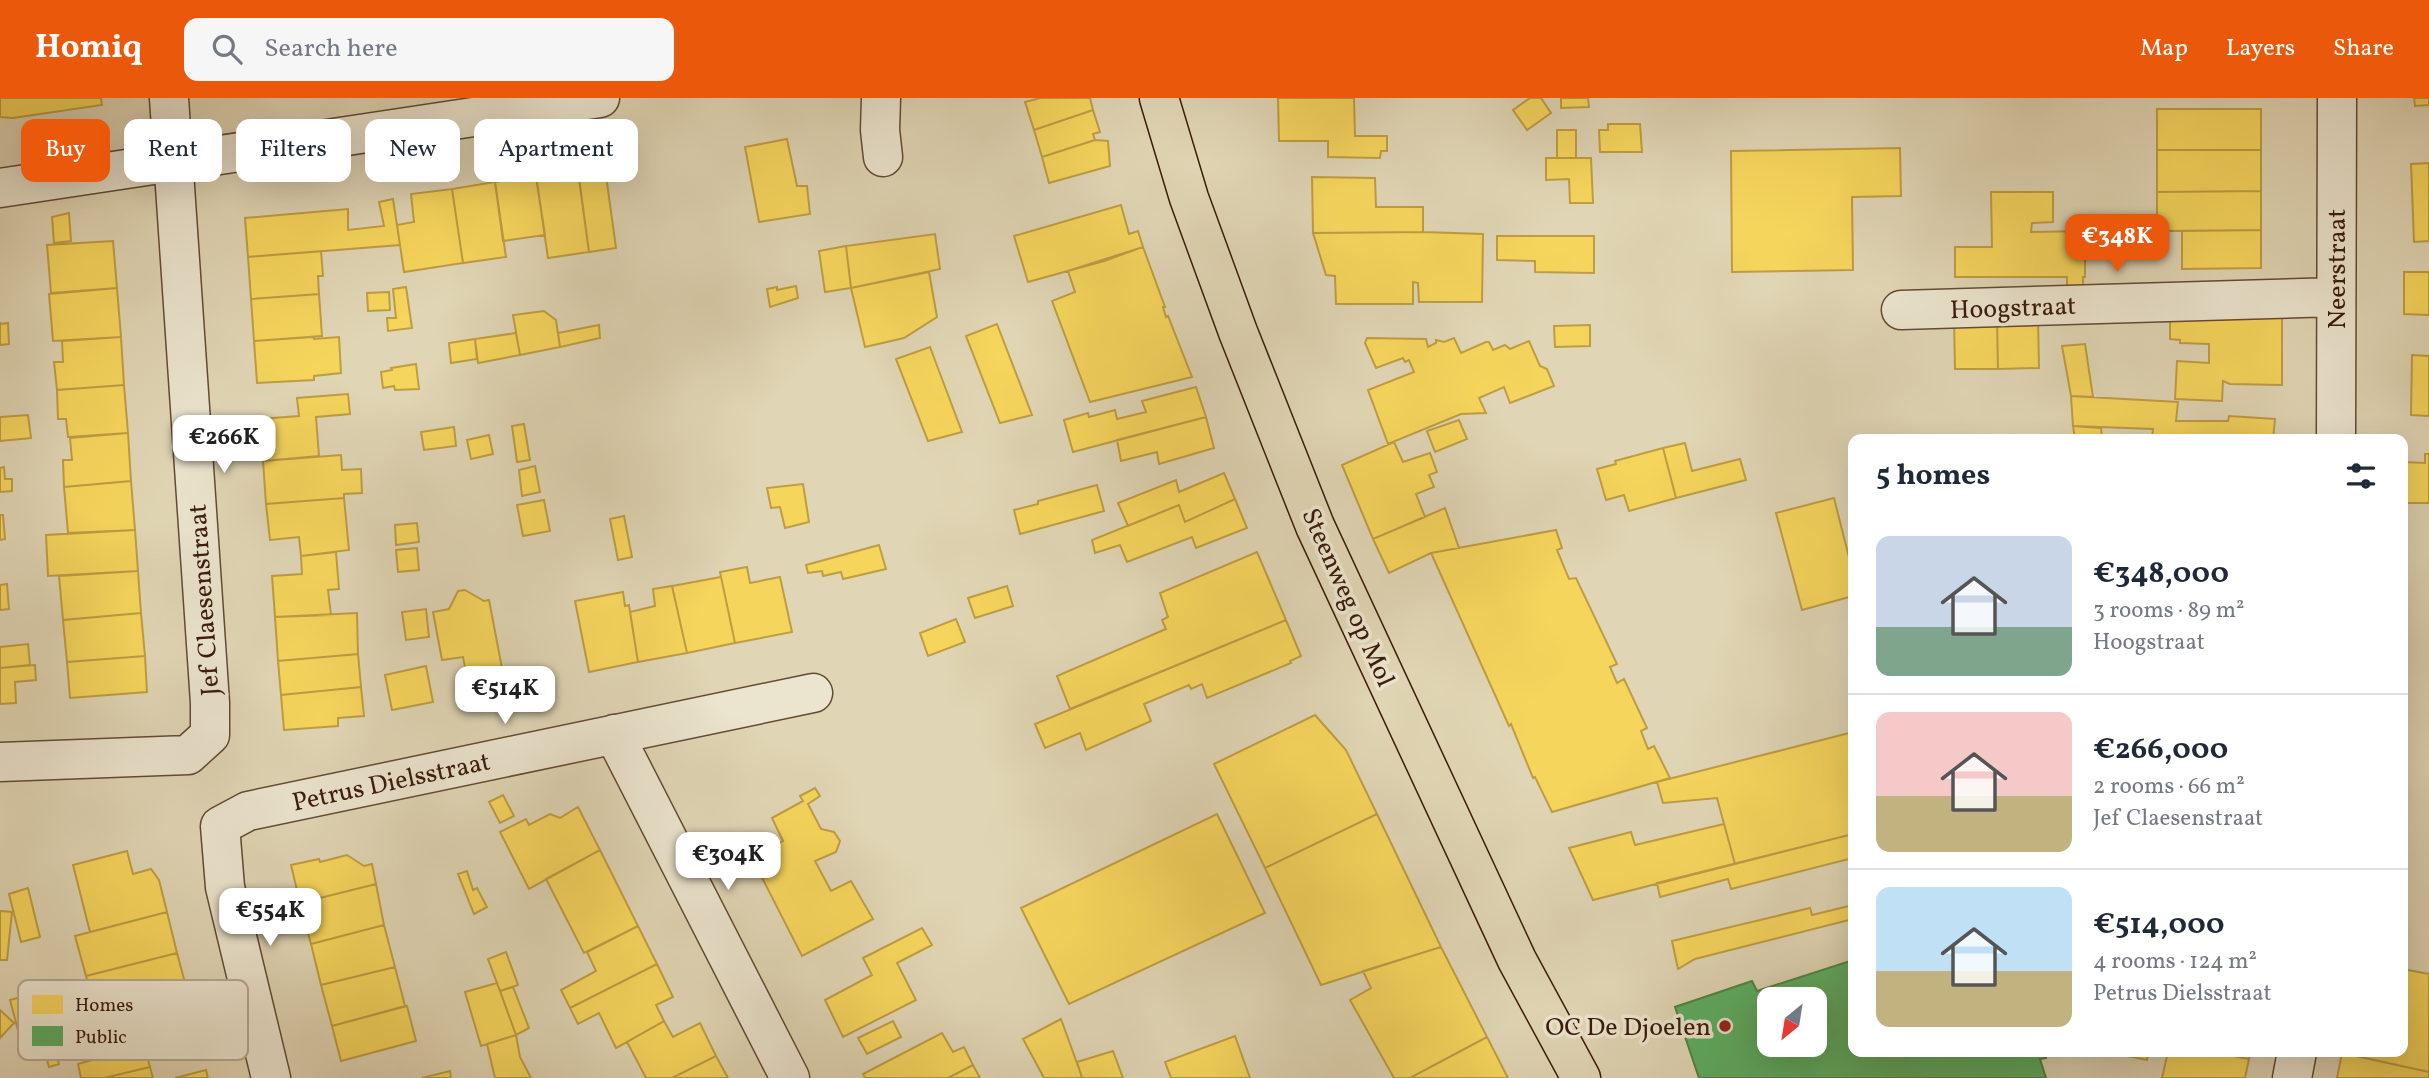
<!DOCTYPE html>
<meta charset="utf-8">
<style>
:root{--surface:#fff;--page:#f6f6f7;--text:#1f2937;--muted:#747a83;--line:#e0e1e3;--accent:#ea580c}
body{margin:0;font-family:Vollkorn,serif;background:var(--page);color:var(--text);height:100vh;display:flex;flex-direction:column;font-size:26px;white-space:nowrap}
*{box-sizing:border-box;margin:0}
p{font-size:23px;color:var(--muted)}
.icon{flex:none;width:38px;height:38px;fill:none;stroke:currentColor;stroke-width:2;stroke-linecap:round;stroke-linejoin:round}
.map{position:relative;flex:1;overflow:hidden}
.sheet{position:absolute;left:1848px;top:336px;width:560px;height:623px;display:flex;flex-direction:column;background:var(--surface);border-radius:14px;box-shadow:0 7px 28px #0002}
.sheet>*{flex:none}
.top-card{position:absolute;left:21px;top:21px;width:665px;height:63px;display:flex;gap:14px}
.needle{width:46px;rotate:210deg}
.controls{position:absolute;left:1757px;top:889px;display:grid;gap:14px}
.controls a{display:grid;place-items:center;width:70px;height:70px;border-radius:14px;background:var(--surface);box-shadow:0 7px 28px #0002;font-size:35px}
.price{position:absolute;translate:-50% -60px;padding:0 16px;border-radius:14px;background:#fff;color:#222;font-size:23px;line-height:46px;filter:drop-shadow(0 2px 4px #0008)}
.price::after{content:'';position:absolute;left:50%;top:42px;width:21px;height:16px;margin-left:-10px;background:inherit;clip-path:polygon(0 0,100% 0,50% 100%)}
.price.on{background:var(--accent);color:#fff}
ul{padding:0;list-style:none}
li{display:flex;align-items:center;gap:21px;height:175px;padding:0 28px}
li+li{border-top:2px solid var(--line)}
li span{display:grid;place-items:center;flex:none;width:196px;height:140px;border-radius:14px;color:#555}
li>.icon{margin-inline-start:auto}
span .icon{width:84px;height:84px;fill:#fffc;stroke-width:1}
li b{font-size:30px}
h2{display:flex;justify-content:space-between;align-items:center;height:84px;padding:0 28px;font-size:30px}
.chip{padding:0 24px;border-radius:14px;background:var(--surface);box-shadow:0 7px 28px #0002;font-size:24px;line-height:63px}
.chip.on{background:var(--accent);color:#fff}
header{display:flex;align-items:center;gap:42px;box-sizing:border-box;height:98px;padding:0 35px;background:var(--accent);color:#fff}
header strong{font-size:33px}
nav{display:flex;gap:38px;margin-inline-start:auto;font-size:24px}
.search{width:490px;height:63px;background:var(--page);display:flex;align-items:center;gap:18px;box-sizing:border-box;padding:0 24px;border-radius:14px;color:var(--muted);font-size:26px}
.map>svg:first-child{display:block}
</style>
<header>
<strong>Homiq</strong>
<div class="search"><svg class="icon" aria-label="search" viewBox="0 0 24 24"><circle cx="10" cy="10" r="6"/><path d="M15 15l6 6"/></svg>Search here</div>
<nav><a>Map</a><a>Layers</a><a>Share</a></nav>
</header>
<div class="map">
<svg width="2429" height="980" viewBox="0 0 2429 980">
<rect width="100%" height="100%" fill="#e0d5b4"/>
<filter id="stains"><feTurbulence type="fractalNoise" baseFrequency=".00286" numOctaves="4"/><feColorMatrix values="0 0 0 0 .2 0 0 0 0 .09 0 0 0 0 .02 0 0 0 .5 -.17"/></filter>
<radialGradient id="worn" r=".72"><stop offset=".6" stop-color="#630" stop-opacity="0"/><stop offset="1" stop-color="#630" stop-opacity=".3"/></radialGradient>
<path fill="#f6d55c" stroke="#be9d43" stroke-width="2" d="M 0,0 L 101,0 L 102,7 L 13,20 L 0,19 Z
M 1040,0 L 1090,0 L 1093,12 L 1034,32 L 1025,4 Z
M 1278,0 L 1354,0 L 1355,38 L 1387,38 L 1387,53 L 1381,53 L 1380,60 L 1328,59 L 1328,43 L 1279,43 Z
M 1530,0 L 1541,0 L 1551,15 L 1527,32 L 1513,12 Z
M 1561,0 L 1588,0 L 1589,9 L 1561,10 Z
M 2414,0 L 2429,0 L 2429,7 L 2415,8 Z
M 2157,11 L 2261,11 L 2261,52 L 2157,52 Z
M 1093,12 L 1100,34 L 1093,36 L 1095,42 L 1042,59 L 1034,32 Z
M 1608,26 L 1640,26 L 1642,54 L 1600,54 L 1599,32 L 1608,32 Z
M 1557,32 L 1576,32 L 1576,60 L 1557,60 Z
M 787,41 L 797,88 L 807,88 L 810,116 L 759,124 L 745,49 Z
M 1095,42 L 1108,43 L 1110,68 L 1049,85 L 1042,59 Z
M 1900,50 L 1901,98 L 1852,99 L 1853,172 L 1732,174 L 1731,53 Z
M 2157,52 L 2261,52 L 2261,93 L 2157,94 Z
M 1546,60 L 1591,60 L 1593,105 L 1570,105 L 1569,81 L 1546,82 Z
M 2429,65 L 2429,143 L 2414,144 L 2411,66 Z
M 605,70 L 616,150 L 589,154 L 578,74 Z
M 578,72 L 589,154 L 548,160 L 536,78 Z
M 536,78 L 545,137 L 503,143 L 495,84 Z
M 1312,79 L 1375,80 L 1376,109 L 1423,109 L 1423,134 L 1313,135 Z
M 495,84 L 506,159 L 463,165 L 452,91 Z
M 452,91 L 463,165 L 404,174 L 397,127 L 414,124 L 411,96 Z
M 2261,93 L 2261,132 L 2157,133 L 2157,94 Z
M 1991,94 L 2053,94 L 2053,124 L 2032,125 L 2031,134 L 2085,133 L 2085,179 L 2083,179 L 2083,190 L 2067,191 L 2067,179 L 1955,179 L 1955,149 L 1992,149 Z
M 393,101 L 400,147 L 248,159 L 245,120 L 348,111 L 348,132 L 384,128 L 379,104 Z
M 1121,107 L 1129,136 L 1138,133 L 1143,149 L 1104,163 L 1028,184 L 1014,138 Z
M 69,115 L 71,143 L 54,145 L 52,119 Z
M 2261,132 L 2261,170 L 2182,171 L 2182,133 Z
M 1423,134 L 1483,136 L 1482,204 L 1419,204 L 1418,185 L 1413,184 L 1413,206 L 1336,206 L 1335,178 L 1326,177 L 1313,135 Z
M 935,136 L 940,171 L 851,190 L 846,148 Z
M 1497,138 L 1594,138 L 1594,175 L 1535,174 L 1535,163 L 1497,162 Z
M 113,143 L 117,190 L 51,195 L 47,147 Z
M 846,148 L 851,190 L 825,194 L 819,153 Z
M 1143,149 L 1165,209 L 1163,209 L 1166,219 L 1168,218 L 1192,279 L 1090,304 L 1052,203 L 1075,194 L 1068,173 Z
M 321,153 L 323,178 L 318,178 L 319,196 L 251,201 L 248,159 Z
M 929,174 L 937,219 L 904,240 L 865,249 L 851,190 Z
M 2404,174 L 2429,174 L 2429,217 L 2404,216 Z
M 796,188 L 798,200 L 770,209 L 767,191 L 777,189 L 777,192 Z
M 406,189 L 412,230 L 388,233 L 387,220 L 396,220 L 393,191 Z
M 117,190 L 121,239 L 53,243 L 49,196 Z
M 389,194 L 390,212 L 368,213 L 367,195 Z
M 319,196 L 322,238 L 254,243 L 251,201 Z
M 544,213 L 556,222 L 560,249 L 520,257 L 513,217 Z
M 2170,218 L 2282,219 L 2282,287 L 2230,286 L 2223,283 L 2222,303 L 2175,301 L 2177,263 L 2209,265 L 2209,246 L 2180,245 L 2180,242 L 2170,241 Z
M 2038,220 L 2039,270 L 1998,271 L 1997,221 Z
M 1997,221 L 1998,271 L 1955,271 L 1954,222 Z
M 0,224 L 0,226 L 8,225 L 9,246 L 0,247 Z
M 997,226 L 1032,317 L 1000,325 L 966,238 Z
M 599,227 L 600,240 L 560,249 L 558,235 Z
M 1590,227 L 1590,248 L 1555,249 L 1554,228 Z
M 516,235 L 520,257 L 478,265 L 475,241 Z
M 121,239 L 124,287 L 57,292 L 54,264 L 63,264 L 62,243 Z
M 313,239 L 314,241 L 339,239 L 341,275 L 314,278 L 314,282 L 257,285 L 254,243 Z
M 1367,240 L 1426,241 L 1428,249 L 1436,245 L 1436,242 L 1444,244 L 1454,240 L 1461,255 L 1486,244 L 1489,244 L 1493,252 L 1505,247 L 1510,251 L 1529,243 L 1540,268 L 1547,271 L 1554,288 L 1510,305 L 1504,289 L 1479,300 L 1486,315 L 1461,316 L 1388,346 L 1368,292 L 1414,274 L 1409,262 L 1405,264 L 1403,260 L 1376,270 L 1365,245 Z
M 475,241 L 477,261 L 451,265 L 449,245 Z
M 2085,246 L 2093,299 L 2071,298 L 2062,248 Z
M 930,249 L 962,334 L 928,343 L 896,261 Z
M 2412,257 L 2429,258 L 2429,318 L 2411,317 Z
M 416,266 L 419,291 L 395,292 L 394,288 L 383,290 L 381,274 L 392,272 L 391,270 Z
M 124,287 L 128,335 L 68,339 L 66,321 L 58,321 L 57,292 Z
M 1196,289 L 1206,319 L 1073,354 L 1064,322 L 1088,315 L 1089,319 L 1115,312 L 1117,321 L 1146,314 L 1142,303 Z
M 348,296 L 350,316 L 316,319 L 319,358 L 263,363 L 260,321 L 299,318 L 297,300 Z
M 2071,298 L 2178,304 L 2176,323 L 2228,323 L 2229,318 L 2275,321 L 2273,341 L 2152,341 L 2153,331 L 2073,328 Z
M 28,317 L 31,340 L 0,343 L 0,319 Z
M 1206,319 L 1214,350 L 1159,366 L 1157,354 L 1121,363 L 1117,342 Z
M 1459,322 L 1467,341 L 1435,354 L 1427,333 Z
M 524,326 L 530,362 L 517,364 L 512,328 Z
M 2073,328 L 2101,330 L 2102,341 L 2075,341 Z
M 454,329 L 456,348 L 424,352 L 421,334 Z
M 128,335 L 131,383 L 64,389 L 63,362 L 72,362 L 70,340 Z
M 489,337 L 493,356 L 471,361 L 467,342 Z
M 1394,344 L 1403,364 L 1430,355 L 1437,374 L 1429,377 L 1434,389 L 1416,396 L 1425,419 L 1373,441 L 1342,367 Z
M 1685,345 L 1692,373 L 1740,361 L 1746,382 L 1676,400 L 1663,350 Z
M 1663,350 L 1676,400 L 1629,413 L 1624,397 L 1606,402 L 1597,371 L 1616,366 L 1615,363 Z
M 2425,356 L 2429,356 L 2429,405 L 2403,405 L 2403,364 L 2425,365 Z
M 341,357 L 342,372 L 361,371 L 362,395 L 344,396 L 344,400 L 266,406 L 263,363 Z
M 535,368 L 540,394 L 522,398 L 519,372 Z
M 4,369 L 5,381 L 12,381 L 12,393 L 0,394 L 0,370 Z
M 1224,375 L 1235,401 L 1185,424 L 1179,407 L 1128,428 L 1118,405 L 1176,382 L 1179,394 Z
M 131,383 L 135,432 L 68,435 L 64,389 Z
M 803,386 L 809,424 L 785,430 L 780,409 L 771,410 L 767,390 Z
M 1097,387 L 1104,413 L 1020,436 L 1014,412 L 1038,406 L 1038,403 Z
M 344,400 L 349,452 L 301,458 L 299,439 L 270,442 L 266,406 Z
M 1834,400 L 1853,475 L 1853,498 L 1802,512 L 1776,415 Z
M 1235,401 L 1247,430 L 1196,450 L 1192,439 L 1127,464 L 1120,447 L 1095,455 L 1092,442 L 1179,407 L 1185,424 Z
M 544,402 L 550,433 L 523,438 L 517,407 Z
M 1445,410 L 1459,450 L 1431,455 L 1389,475 L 1373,441 Z
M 0,417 L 3,417 L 5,441 L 0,442 Z
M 624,418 L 632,459 L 618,462 L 610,421 Z
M 417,425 L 419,444 L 396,447 L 395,427 Z
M 135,432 L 138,473 L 48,478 L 46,437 Z
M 1556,432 L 1562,450 L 1557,452 L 1569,481 L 1576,480 L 1617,566 L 1610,569 L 1617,585 L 1624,581 L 1647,630 L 1641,633 L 1648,651 L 1654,648 L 1670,680 L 1552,714 L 1535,679 L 1533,680 L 1511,626 L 1509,628 L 1431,455 Z
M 879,447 L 886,471 L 843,481 L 841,474 L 823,478 L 822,473 L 808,475 L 806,467 Z
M 417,450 L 419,472 L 398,474 L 396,452 Z
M 336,454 L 339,491 L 328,492 L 331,517 L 275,519 L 272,478 L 302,476 L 301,458 Z
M 1257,454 L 1286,522 L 1070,611 L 1057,578 L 1166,531 L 1162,522 L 1168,519 L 1160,495 Z
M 747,469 L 750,485 L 780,479 L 792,534 L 735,545 L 720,474 Z
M 138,473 L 141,515 L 63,522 L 59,478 Z
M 721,479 L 735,545 L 687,555 L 672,488 Z
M 7,486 L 9,511 L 0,512 L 0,487 Z
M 672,488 L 687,555 L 638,564 L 630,514 L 655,508 L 653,491 Z
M 1007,488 L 1013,508 L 975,520 L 968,500 Z
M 465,492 L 484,503 L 489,502 L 506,591 L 471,598 L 463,559 L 442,562 L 433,514 L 449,511 L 458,493 Z
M 623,494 L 625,508 L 629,507 L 638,564 L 589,574 L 575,503 Z
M 426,511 L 429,539 L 406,542 L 402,514 Z
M 141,515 L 145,558 L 67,564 L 63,522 Z
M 357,515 L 358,556 L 278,563 L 275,519 Z
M 956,521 L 965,544 L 928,558 L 920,535 Z
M 1286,522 L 1301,558 L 1290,563 L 1291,565 L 1207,600 L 1202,586 L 1191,591 L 1189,587 L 1144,606 L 1151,623 L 1086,652 L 1080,635 L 1045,650 L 1035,626 Z
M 28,546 L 30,567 L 0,570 L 0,549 Z
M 358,556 L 361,589 L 281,597 L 278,563 Z
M 145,558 L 147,594 L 70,600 L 67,564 Z
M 35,567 L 36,582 L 15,584 L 16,605 L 0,606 L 0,570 Z
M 426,568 L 433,604 L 392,612 L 385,577 Z
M 361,589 L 364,618 L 338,620 L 338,628 L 284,632 L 281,597 Z
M 1315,617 L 1346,652 L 1377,716 L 1265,770 L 1214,666 Z
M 1853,634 L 1853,736 L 1735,766 L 1717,700 L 1663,705 L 1657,684 Z
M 815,690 L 820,698 L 808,706 L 821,731 L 834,734 L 840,743 L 836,754 L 815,763 L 831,793 L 851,783 L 873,821 L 802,858 L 752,760 L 783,743 L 772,720 L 803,703 L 800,698 Z
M 503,697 L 514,718 L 500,725 L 489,704 Z
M 578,709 L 600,752 L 529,791 L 500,734 L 526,721 L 529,727 L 550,716 L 560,720 Z
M 1217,716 L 1265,815 L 1069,906 L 1021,810 Z
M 1377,716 L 1441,849 L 1321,887 L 1265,770 Z
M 1724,726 L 1735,766 L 1593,802 L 1569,750 L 1631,734 L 1635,747 Z
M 1853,736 L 1853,760 L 1731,791 L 1728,781 L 1660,799 L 1657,785 Z
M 600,752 L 638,828 L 584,855 L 546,781 Z
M 127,753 L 133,776 L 151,771 L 159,782 L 167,814 L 90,834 L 73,767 Z
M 347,757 L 364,768 L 372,766 L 376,786 L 300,805 L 291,767 L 319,761 L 320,764 Z
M 467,773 L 473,792 L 477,790 L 487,809 L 474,816 L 458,776 Z
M 376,786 L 384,827 L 311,846 L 300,805 Z
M 28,790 L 40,839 L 21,844 L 9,796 Z
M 1853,807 L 1853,821 L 1695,861 L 1678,871 L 1672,843 L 1810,810 L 1812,817 Z
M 0,813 L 12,814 L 7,862 L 0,862 Z
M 167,814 L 177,855 L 86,878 L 75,838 Z
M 384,827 L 395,869 L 321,887 L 311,846 Z
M 638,828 L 657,866 L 570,910 L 561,892 L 596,873 L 587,854 Z
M 922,830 L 932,847 L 897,865 L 916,902 L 843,939 L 825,902 L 872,877 L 863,860 Z
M 1441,849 L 1487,939 L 1410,980 L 1394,980 L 1350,902 L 1371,890 L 1363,873 Z
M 506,854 L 518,887 L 500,893 L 488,861 Z
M 177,855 L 188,896 L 96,919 L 86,878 Z
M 657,866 L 673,899 L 656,907 L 664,923 L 616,950 L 599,915 L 578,926 L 570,910 Z
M 395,869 L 405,908 L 332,928 L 321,887 Z
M 2403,871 L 2429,876 L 2429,974 L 2342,955 L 2403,954 Z
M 497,885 L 516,937 L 481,948 L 465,894 Z
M 513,889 L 529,930 L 516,937 L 500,893 Z
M 188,896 L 198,937 L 145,951 L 150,969 L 104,980 L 81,980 L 78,966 L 107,958 L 101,941 L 117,936 L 112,915 Z
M 28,897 L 37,932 L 19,936 L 10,902 Z
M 407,908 L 416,943 L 341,963 L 332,928 Z
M 0,912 L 14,925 L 0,940 Z
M 1061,921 L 1082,979 L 1080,980 L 1044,980 L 1023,941 Z
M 84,922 L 87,934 L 64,940 L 56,954 L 59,966 L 49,969 L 39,933 Z
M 664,923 L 673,939 L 700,925 L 716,958 L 672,980 L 646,980 L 627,944 Z
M 893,923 L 901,939 L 867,956 L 858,940 Z
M 942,935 L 953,954 L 964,949 L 973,967 L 948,980 L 865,980 L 863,976 Z
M 516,937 L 520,959 L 531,980 L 495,980 L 487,946 Z
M 1235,938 L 1250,980 L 1171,980 L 1165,964 Z
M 1487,939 L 1508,980 L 1410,980 Z
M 1113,953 L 1123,980 L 1082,980 L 1077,964 Z
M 2124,954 L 2212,954 L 2249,961 L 2245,980 L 2162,980 L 2167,958 L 2148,955 L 2147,962 L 2123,957 Z
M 2212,954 L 2251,954 L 2249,961 Z
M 2342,955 L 2429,974 L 2429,980 L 2337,980 Z
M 716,958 L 728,980 L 672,980 Z
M 973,967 L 980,980 L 948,980 Z
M 150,969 L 153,980 L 104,980 Z
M 206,972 L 208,980 L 175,980 Z
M 450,973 L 451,980 L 422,980 Z"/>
<path fill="#5aae61" stroke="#518247" stroke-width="2" fill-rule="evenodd" d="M 1853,862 L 1853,954 L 2044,954 L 2046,960 L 2040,961 L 2046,980 L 1699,980 L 1675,909 L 1752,883 L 1757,893 ZM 1769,901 L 1815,901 L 1815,947 L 1769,947 Z"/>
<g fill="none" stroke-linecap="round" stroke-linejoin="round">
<defs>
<path id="minor" d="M 881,0 L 880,32 L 883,59
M 0,90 L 600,0
M 1901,212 L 2335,199
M 2336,341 L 2337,0
M 614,636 L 790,980
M 0,664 L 188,657 L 210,637 L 210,605 L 169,0
M 271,980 L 225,789 L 220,728 L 248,713 L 813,595
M 2292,980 L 2297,954"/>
<path id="primary" d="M 1159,0 L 1189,100 L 1238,234 L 1315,428 L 1517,862 L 1581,980"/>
</defs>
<use href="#minor" stroke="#644a34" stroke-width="41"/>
<use href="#primary" stroke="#3b1b0a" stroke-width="41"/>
<use href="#minor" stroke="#ebe4ce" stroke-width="38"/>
<use href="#primary" stroke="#e0d5b4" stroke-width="38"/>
</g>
<circle fill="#8f2418" stroke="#ebe4ce" stroke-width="2.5" cx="1725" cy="928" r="7"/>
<g text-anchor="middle" stroke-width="7" stroke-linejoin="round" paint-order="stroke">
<g font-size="26" fill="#3b1b0a" stroke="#ebe4ce">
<text transform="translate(2336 171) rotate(-90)" y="9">Neerstraat</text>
<text transform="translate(2013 209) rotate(-2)" y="9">Hoogstraat</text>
<text transform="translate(1349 499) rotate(66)" y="9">Steenweg op Mol</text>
<text transform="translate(203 502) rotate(-94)" y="9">Jef Claesenstraat</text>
<text transform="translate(391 683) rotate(-12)" y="9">Petrus Dielsstraat</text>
</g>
<g font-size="26" fill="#3b1b0a" stroke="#ebe4ce" text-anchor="end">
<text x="1711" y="937">OC De Djoelen</text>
</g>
</g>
<rect x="18" y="882" width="230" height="80" rx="10" fill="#ebe4ce" stroke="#b6a893" stroke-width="2"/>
<rect x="32" y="897" width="31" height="19" fill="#f6d55c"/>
<rect x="32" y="928" width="31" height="20" fill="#5aae61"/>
<g font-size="19" fill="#3b1b0a">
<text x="75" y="913">Homes</text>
<text x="75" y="945">Public</text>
</g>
<rect width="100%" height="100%" filter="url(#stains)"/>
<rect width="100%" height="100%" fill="url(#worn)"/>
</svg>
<div class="controls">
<a><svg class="needle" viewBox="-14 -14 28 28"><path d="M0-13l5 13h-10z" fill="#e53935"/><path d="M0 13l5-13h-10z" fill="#747a83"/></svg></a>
</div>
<b class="price on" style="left:2117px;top:176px">€348K</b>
<b class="price" style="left:224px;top:377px">€266K</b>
<b class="price" style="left:505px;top:628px">€514K</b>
<b class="price" style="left:728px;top:794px">€304K</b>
<b class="price" style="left:270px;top:850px">€554K</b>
<div class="top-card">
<a class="chip on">Buy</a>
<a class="chip">Rent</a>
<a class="chip">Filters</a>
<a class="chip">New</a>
<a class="chip">Apartment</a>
</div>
<section class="sheet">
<h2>5 homes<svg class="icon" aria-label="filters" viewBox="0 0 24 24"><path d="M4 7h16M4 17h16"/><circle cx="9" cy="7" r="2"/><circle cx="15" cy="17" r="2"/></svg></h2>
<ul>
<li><span style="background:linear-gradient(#c9d6e8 65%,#7fa58c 0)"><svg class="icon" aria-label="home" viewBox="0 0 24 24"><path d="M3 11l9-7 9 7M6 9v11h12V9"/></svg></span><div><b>€348,000</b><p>3 rooms · 89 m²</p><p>Hoogstraat</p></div></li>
<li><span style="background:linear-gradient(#f6c9c9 60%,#c2b280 0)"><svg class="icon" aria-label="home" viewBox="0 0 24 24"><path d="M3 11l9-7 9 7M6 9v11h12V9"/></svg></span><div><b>€266,000</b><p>2 rooms · 66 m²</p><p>Jef Claesenstraat</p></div></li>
<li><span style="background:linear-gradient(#bfe0f5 60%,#c2b280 0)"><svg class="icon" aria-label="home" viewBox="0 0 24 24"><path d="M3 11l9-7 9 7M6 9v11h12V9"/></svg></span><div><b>€514,000</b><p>4 rooms · 124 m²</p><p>Petrus Dielsstraat</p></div></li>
</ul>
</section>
</div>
